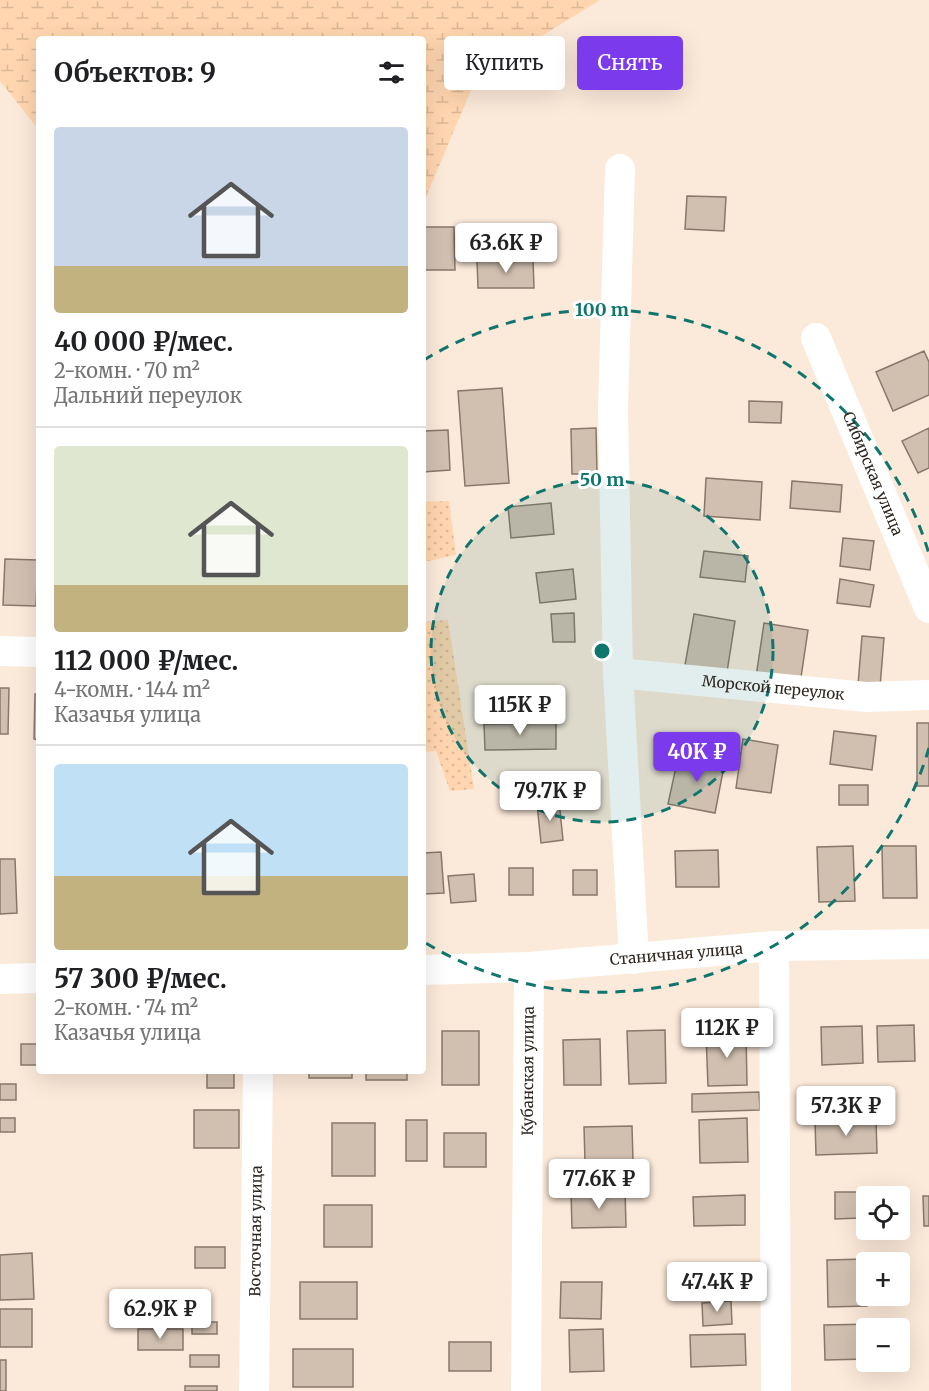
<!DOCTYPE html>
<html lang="ru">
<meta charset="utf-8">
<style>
:root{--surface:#fff;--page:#f2f2f2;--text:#202124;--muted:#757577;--line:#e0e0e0;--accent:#7c3aed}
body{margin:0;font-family:Merriweather,serif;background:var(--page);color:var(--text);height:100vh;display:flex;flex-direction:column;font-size:22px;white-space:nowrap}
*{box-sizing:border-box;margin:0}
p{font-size:20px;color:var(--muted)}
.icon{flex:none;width:33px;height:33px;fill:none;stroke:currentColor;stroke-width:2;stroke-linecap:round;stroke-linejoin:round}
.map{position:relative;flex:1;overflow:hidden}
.details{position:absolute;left:36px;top:36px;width:390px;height:1038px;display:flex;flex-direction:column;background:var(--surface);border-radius:6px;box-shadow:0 6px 24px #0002}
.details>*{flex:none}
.guide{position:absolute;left:444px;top:36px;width:394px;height:54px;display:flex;gap:12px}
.buttons{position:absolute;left:856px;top:1186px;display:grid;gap:12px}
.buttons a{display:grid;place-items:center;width:54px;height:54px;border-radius:6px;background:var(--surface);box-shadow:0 6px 24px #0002;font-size:30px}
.price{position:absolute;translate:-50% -51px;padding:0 14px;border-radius:6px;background:#fff;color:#222;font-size:20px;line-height:39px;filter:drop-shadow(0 2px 3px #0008)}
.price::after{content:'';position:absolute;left:50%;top:36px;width:18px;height:14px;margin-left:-9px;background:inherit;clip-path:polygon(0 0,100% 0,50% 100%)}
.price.on{background:var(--accent);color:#fff}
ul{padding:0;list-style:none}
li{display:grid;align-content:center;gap:12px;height:318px;padding:0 18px}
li+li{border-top:2px solid var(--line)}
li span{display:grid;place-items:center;height:186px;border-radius:6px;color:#555}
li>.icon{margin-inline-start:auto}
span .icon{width:108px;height:108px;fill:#fffc;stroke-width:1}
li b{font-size:26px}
h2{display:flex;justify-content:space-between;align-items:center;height:72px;padding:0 18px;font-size:26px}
.pill{padding:0 21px;border-radius:6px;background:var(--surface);box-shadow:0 6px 24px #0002;font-size:21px;line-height:54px}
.pill.on{background:var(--accent);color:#fff}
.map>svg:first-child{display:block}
</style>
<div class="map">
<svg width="929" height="1391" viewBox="0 0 929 1391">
<defs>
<pattern id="grass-dots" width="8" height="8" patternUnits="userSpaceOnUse" patternTransform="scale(1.5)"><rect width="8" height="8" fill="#ffd6af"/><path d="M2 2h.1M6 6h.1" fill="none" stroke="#dbb896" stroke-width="1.8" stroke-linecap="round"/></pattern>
<pattern id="wetland-marsh" width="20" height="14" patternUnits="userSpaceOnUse" patternTransform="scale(1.5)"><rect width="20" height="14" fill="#ffd6af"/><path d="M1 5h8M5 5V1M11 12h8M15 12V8" fill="none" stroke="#dbb896"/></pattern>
</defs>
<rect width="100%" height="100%" fill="#fbe9d9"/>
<path fill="url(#grass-dots)" d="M 449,501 L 456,555 L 423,562 L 423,502 Z
M 448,620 L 474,789 L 450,791 L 436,751 L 423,752 L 423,622 Z"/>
<path fill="url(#wetland-marsh)" d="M 0,0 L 600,0 L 477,76 L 423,204 L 423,39 L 39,39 L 39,130 L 0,81 Z"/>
<path fill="#d1c0b0" stroke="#88786a" stroke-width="1.5" d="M 687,196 L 726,197 L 724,231 L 685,229 Z
M 423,227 L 454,227 L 455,270 L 423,270 Z
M 533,259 L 534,288 L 478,288 L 477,260 Z
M 924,351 L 929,362 L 929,395 L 893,411 L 876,372 Z
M 502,388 L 509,483 L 465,486 L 458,391 Z
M 749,401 L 782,402 L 781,423 L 749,422 Z
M 596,428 L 597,474 L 572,474 L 571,429 Z
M 929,428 L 929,468 L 918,473 L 902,441 Z
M 448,430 L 450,470 L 423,472 L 423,431 Z
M 706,478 L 762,482 L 760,520 L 704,516 Z
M 792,481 L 842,485 L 840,512 L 790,508 Z
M 551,503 L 554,534 L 511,538 L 508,507 Z
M 843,538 L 874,541 L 870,570 L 840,566 Z
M 704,551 L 748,556 L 745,582 L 700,577 Z
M 5,559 L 38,560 L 36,606 L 3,605 Z
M 573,569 L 576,599 L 540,603 L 536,573 Z
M 840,579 L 874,585 L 870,607 L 837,603 Z
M 574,613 L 575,642 L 553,642 L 551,614 Z
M 694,614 L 735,621 L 727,672 L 685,665 Z
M 764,623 L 808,630 L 800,684 L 756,677 Z
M 862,636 L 884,638 L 880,687 L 858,685 Z
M 0,688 L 9,688 L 8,734 L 0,734 Z
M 35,694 L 39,694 L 39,740 L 34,739 Z
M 556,723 L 556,749 L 485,750 L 484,724 Z
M 917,723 L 929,723 L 929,786 L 917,786 Z
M 834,731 L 876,736 L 872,770 L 830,764 Z
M 743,739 L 778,745 L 771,793 L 736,788 Z
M 679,753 L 725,761 L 715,813 L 668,804 Z
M 839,785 L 868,785 L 868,805 L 839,805 Z
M 559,801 L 563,840 L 541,843 L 537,804 Z
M 853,846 L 855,901 L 819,902 L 817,847 Z
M 882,846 L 916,846 L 917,898 L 883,898 Z
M 718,850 L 719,887 L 676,887 L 675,851 Z
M 441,852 L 444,893 L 423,894 L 423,853 Z
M 0,859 L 15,859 L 17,913 L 0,914 Z
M 509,868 L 533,868 L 533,895 L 509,895 Z
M 573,870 L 597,870 L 597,895 L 573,895 Z
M 474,874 L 476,901 L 451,903 L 448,876 Z
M 914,1025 L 915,1061 L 878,1062 L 877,1026 Z
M 862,1026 L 863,1063 L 822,1065 L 821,1027 Z
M 665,1030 L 666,1083 L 629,1084 L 627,1031 Z
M 442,1031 L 479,1031 L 479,1085 L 442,1085 Z
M 746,1033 L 747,1085 L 708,1086 L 706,1034 Z
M 600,1039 L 601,1085 L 564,1085 L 563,1040 Z
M 21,1044 L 39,1044 L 39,1065 L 21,1065 Z
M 207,1071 L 234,1071 L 234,1088 L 207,1088 Z
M 309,1071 L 352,1071 L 352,1078 L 309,1078 Z
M 366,1071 L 407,1071 L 407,1080 L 366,1080 Z
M 0,1084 L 16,1084 L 16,1100 L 0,1100 Z
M 759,1092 L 760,1110 L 692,1112 L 692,1094 Z
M 194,1110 L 239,1110 L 239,1148 L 194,1148 Z
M 0,1118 L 15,1118 L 15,1132 L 0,1132 Z
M 747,1118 L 748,1162 L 700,1163 L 699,1120 Z
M 406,1120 L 427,1120 L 427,1161 L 406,1161 Z
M 876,1120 L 877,1153 L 816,1155 L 815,1121 Z
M 332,1123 L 375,1123 L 375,1176 L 332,1176 Z
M 632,1126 L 633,1161 L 585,1162 L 584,1127 Z
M 444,1133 L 486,1133 L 486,1167 L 444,1167 Z
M 625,1191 L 626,1227 L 572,1228 L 571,1193 Z
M 835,1192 L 859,1192 L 860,1218 L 835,1219 Z
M 745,1195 L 745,1225 L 694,1226 L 693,1197 Z
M 923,1196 L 929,1196 L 929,1226 L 924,1226 Z
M 324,1205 L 372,1205 L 372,1247 L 324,1247 Z
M 195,1247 L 225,1247 L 225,1268 L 195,1268 Z
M 32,1253 L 34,1299 L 0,1300 L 0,1255 Z
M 866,1259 L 867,1306 L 828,1307 L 827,1260 Z
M 698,1268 L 723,1268 L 723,1294 L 698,1294 Z
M 300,1282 L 357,1282 L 357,1319 L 300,1319 Z
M 561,1282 L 602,1282 L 601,1319 L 560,1318 Z
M 731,1301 L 732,1324 L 703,1326 L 702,1303 Z
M 0,1309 L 32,1309 L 32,1347 L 0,1347 Z
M 192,1322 L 217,1322 L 217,1334 L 192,1334 Z
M 875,1324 L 875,1329 L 867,1329 L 867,1359 L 825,1360 L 824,1325 Z
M 138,1329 L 183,1329 L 183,1350 L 138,1350 Z
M 603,1329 L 604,1371 L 570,1372 L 569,1330 Z
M 745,1334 L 746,1365 L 691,1367 L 690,1335 Z
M 449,1342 L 491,1342 L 491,1371 L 449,1371 Z
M 293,1349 L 353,1349 L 353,1387 L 293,1387 Z
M 190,1355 L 219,1355 L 219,1367 L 190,1367 Z
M 0,1360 L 6,1360 L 6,1391 L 0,1391 Z
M 185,1386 L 217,1386 L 217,1391 L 185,1391 Z"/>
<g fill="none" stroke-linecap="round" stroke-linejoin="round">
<g stroke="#fff" stroke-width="30">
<path d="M 620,169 L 613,408 L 618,673 L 634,959"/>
<path id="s1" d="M 816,338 L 929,608"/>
<path d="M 0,651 L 39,652"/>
<path id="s2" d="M 618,673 L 866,697 L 929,695"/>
<path d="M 774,946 L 776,1391"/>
<path id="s3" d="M 423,970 L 529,967 L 774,946 L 929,944"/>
<path d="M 0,979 L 39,978"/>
<path id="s4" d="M 254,1391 L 258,1071"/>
<path id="s5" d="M 526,1391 L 529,967"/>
</g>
</g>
<circle cx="602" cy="651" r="171" fill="#0f766e" fill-opacity=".12"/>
<g fill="none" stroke="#0f766e" stroke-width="3" stroke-dasharray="10 8">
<circle cx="602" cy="651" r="171"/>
<path d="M929 748A341 341 0 0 1 424 942M424 360A341 341 0 0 1 929 554"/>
</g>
<g text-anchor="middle" stroke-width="6" stroke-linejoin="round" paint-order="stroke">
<g font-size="15" fill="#2e2721" stroke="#fff">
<text dy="5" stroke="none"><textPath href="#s1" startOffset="147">Сибирская улица</textPath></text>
<text dy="5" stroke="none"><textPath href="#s2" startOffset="156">Морской переулок</textPath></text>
<text dy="5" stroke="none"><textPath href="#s3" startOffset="254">Станичная улица</textPath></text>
<text dy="5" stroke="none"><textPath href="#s5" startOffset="320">Кубанская улица</textPath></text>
<text dy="5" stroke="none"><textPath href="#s4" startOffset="160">Восточная улица</textPath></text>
</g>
</g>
<circle cx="602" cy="651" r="9" fill="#0f766e" stroke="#fff" stroke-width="3"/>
<g font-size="18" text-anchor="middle" font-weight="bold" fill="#0f766e" stroke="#fff" stroke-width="6" stroke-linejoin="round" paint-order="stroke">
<text x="602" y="316">100 m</text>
<text x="602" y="486">50 m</text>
</g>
</svg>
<div class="buttons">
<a><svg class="icon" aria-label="locate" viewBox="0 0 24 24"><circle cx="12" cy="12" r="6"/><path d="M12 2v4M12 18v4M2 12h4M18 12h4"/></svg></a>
<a>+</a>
<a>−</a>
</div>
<b class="price" style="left:506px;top:274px">63.6K ₽</b>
<b class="price" style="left:520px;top:736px">115K ₽</b>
<b class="price on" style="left:697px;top:783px">40K ₽</b>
<b class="price" style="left:550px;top:822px">79.7K ₽</b>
<b class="price" style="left:727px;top:1059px">112K ₽</b>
<b class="price" style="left:846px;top:1137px">57.3K ₽</b>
<b class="price" style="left:599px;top:1210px">77.6K ₽</b>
<b class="price" style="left:717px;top:1313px">47.4K ₽</b>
<b class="price" style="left:160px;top:1340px">62.9K ₽</b>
<div class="guide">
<a class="pill">Купить</a>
<a class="pill on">Снять</a>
</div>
<section class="details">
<h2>Объектов: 9<svg class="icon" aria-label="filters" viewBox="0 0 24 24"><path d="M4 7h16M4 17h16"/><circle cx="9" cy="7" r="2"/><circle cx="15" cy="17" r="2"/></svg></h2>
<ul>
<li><span style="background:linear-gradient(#c9d6e8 75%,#c2b280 0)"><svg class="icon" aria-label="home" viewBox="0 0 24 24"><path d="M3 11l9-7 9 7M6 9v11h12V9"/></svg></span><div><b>40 000 ₽/мес.</b><p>2-комн. · 70 m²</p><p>Дальний переулок</p></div></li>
<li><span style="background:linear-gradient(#dfe7d0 75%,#c2b280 0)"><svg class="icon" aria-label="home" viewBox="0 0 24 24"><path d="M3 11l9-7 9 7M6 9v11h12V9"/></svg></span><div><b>112 000 ₽/мес.</b><p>4-комн. · 144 m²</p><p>Казачья улица</p></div></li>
<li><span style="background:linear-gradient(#bfe0f5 60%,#c2b280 0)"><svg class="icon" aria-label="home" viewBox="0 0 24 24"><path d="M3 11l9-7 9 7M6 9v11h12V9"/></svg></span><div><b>57 300 ₽/мес.</b><p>2-комн. · 74 m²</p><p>Казачья улица</p></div></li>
</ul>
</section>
</div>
